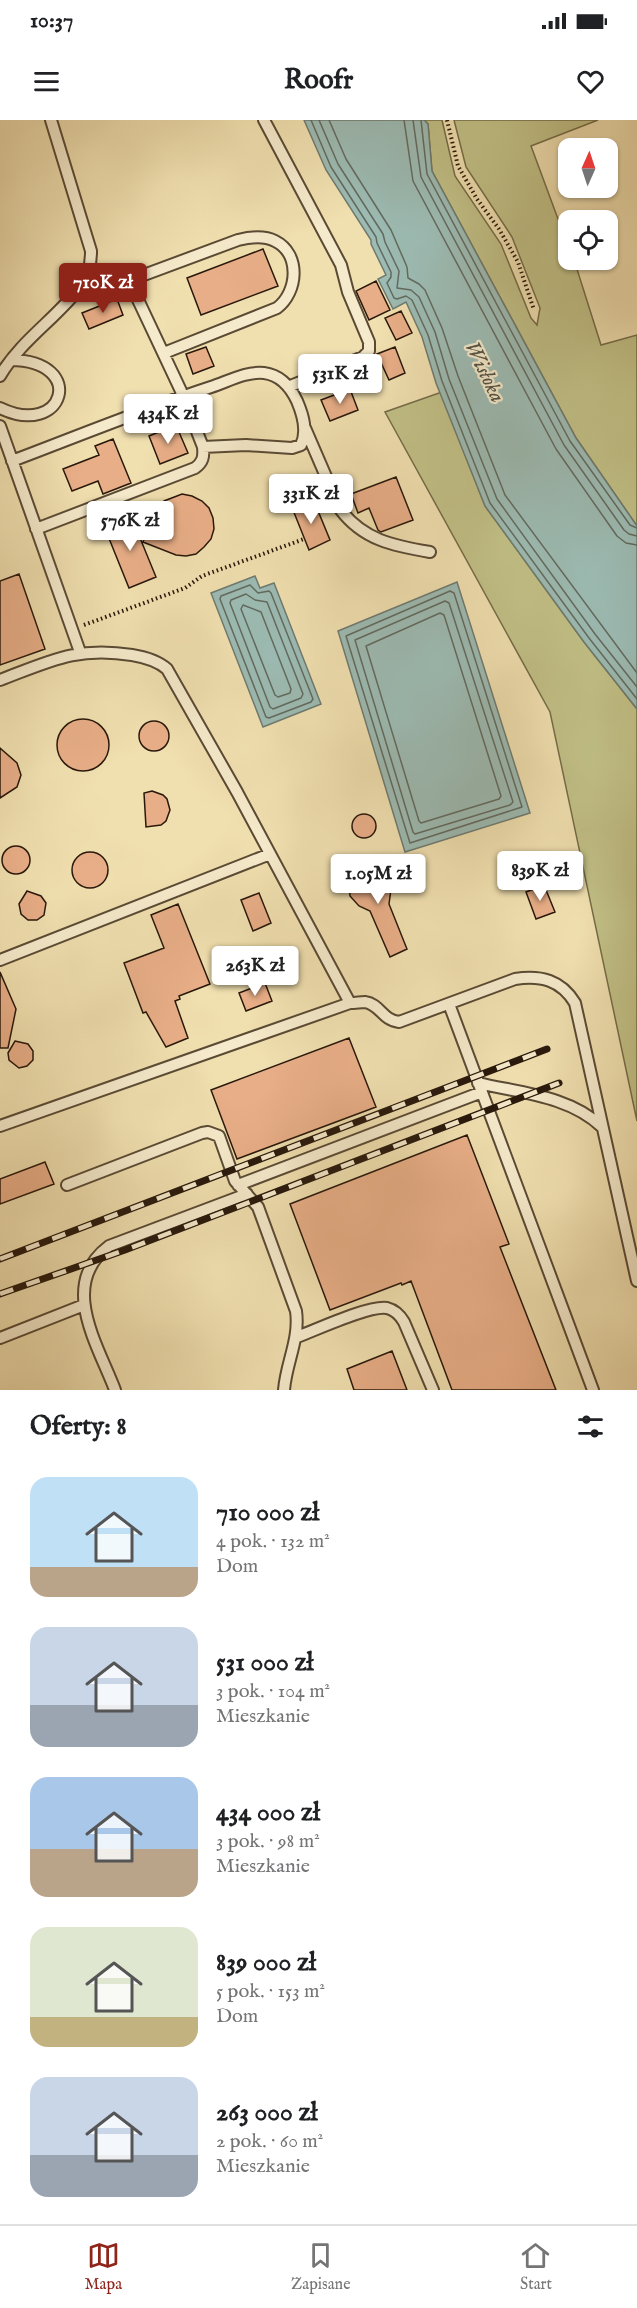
<!DOCTYPE html>
<html lang="pl">
<meta charset="utf-8">
<style>
:root{--surface:#fff;--page:#f2f2f2;--text:#202124;--muted:#757577;--line:#e0e0e0;--accent:#8f2418}
body{margin:0;font-family:"IM FELL English",serif;background:var(--page);color:var(--text);height:100vh;display:flex;flex-direction:column;font-size:22px;white-space:nowrap}
*{box-sizing:border-box;margin:0}
p{font-size:20px;color:var(--muted)}
.icon{flex:none;width:33px;height:33px;fill:none;stroke:currentColor;stroke-width:2;stroke-linecap:round;stroke-linejoin:round}
.map{position:relative;height:1270px;overflow:hidden}
.drawer{display:flex;flex-direction:column;background:var(--surface);flex:1}
.drawer>*{flex:none}
.needle{width:39px;rotate:3deg}
.buttons{position:absolute;left:558px;top:18px;display:grid;gap:12px}
.buttons a{display:grid;place-items:center;width:60px;height:60px;border-radius:12px;background:var(--surface);box-shadow:0 2px 4px #0004;font-size:30px}
.price{position:absolute;translate:-50% -51px;padding:0 14px;border-radius:6px;background:#fff;color:#222;font-size:20px;line-height:39px;filter:drop-shadow(0 2px 3px #0008)}
.price::after{content:'';position:absolute;left:50%;top:36px;width:18px;height:14px;margin-left:-9px;background:inherit;clip-path:polygon(0 0,100% 0,50% 100%)}
.price.active{background:var(--accent);color:#fff}
ul{padding:0;list-style:none}
li{display:flex;align-items:center;gap:18px;height:150px;padding:0 30px}
li span{display:grid;place-items:center;flex:none;width:168px;height:120px;border-radius:18px;color:#555}
li>.icon{margin-inline-start:auto}
span .icon{width:72px;height:72px;fill:#fffc;stroke-width:1}
li b{font-size:26px}
h2{display:flex;justify-content:space-between;align-items:center;height:72px;padding:0 30px;font-size:26px}
.status{display:flex;justify-content:space-between;align-items:center;height:42px;padding:0 30px;background:var(--surface);direction:ltr}
.status svg{height:16px;fill:currentColor}
header{display:flex;justify-content:space-between;align-items:center;height:78px;padding:0 30px;background:var(--surface);font-size:27px;font-weight:700}
.dock{display:flex;justify-content:space-around;align-items:center;height:84px;border-top:2px solid var(--line);background:var(--surface);font-size:16px;color:var(--muted)}
.dock a{display:grid;justify-items:center;gap:3px}
.dock .active{color:var(--accent)}
.map>svg:first-child{display:block}
</style>
<div class="status"><b>10:37</b><svg viewBox="0 0 49 12"><path d="M0 12V9h3v3zM5 12V6h3v6zM10 12V3h3v9zM15 12V0h3v12zM26 1h20v11H26zM47 4h2v5h-2z"/></svg></div>
<header><svg class="icon" aria-label="menu" viewBox="0 0 24 24"><path d="M4 6h16M4 12h16M4 18h16"/></svg>Roofr<svg class="icon" aria-label="heart" viewBox="0 0 24 24"><path d="M12 20l-8-8c-3-5 5-10 8-4 3-6 11-1 8 4z"/></svg></header>
<div class="map">
<svg width="637" height="1270" viewBox="0 0 637 1270">
<rect width="100%" height="100%" fill="#f0dfaf"/>
<filter id="stains"><feTurbulence type="fractalNoise" baseFrequency=".00333" numOctaves="4"/><feColorMatrix values="0 0 0 0 .2 0 0 0 0 .09 0 0 0 0 .02 0 0 0 .5 -.17"/></filter>
<radialGradient id="worn" r=".72"><stop offset=".6" stop-color="#630" stop-opacity="0"/><stop offset="1" stop-color="#630" stop-opacity=".3"/></radialGradient>
<path fill="#c1c086" stroke="#746c48" stroke-width="1.5" d="M 424,0 L 442,0 L 455,56 L 501,124 L 531,198 L 537,205 L 540,188 L 512,117 L 466,47 L 454,0 L 598,0 L 531,26 L 568,126 L 568,140 L 574,140 L 576,146 L 601,225 L 637,215 L 637,406 L 576,318 L 432,51 L 428,4 Z
M 439,273 L 441,273 L 485,386 L 584,522 L 637,589 L 637,1001 L 550,592 L 385,292 Z"/>
<path fill="#9cbbb3" stroke="#6e7a70" stroke-width="1.5" d="M 304,0 L 424,0 L 428,4 L 432,51 L 576,318 L 637,406 L 637,589 L 584,522 L 485,386 L 436,263 L 422,217 L 406,182 L 393,189 L 378,159 L 386,155 L 371,124 L 371,120 L 326,50 Z
M 255,456 L 260,468 L 274,463 L 321,584 L 263,607 L 211,473 Z
M 457,462 L 530,693 L 405,732 L 338,511 Z"/>
<g fill="none" stroke-linecap="round" stroke-linejoin="round">
<path stroke="#626a5f" stroke-width="1.5" d="M 311,0 L 331,47 L 376,117 L 377,123 L 391,152 L 391,157 L 387,163 L 394,178 L 397,179 L 406,176 L 412,180 L 428,215 L 442,261 L 490,383 L 589,518 L 637,579
M 319,0 L 338,44 L 383,114 L 385,122 L 399,151 L 397,168 L 411,170 L 419,177 L 435,212 L 449,259 L 497,379 L 595,514 L 637,567
M 329,0 L 346,39 L 391,110 L 407,147 L 408,158 L 419,164 L 425,170 L 442,208 L 458,256 L 505,375 L 637,553
M 404,0 L 413,61 L 556,329 L 617,416 L 626,423 L 637,425
M 413,0 L 421,57 L 564,325 L 624,410 L 629,414 L 637,416
M 421,0 L 427,54 L 570,321 L 630,405 L 637,408
M 250,465 L 258,473 L 269,471 L 271,473 L 313,579 L 311,582 L 269,598 L 266,597 L 220,479 L 221,476 Z
M 450,471 L 454,473 L 522,687 L 410,723 L 346,516 Z
M 246,474 L 255,480 L 267,482 L 303,574 L 301,578 L 273,589 L 270,587 L 230,483 L 231,480 Z
M 445,481 L 449,483 L 513,682 L 510,685 L 415,714 L 413,712 L 355,520 Z
M 243,485 L 261,492 L 291,569 L 290,573 L 278,577 L 275,575 L 241,489 Z
M 440,493 L 444,495 L 501,676 L 499,679 L 421,703 L 419,701 L 366,526 Z"/>
</g>
<path fill="#e8ae87" stroke="#28180b" stroke-width="1.5" d="M 263,129 L 278,166 L 201,195 L 187,158 Z
M 376,161 L 390,190 L 369,200 L 356,171 Z
M 117,179 L 123,195 L 89,209 L 82,193 Z
M 401,191 L 412,213 L 396,220 L 385,198 Z
M 206,227 L 214,246 L 193,254 L 186,234 Z
M 395,227 L 405,253 L 389,260 L 377,234 Z
M 350,269 L 358,290 L 330,301 L 321,280 Z
M 176,305 L 188,333 L 160,344 L 149,316 Z
M 113,319 L 131,363 L 103,374 L 98,361 L 72,371 L 63,349 L 99,335 L 95,326 Z
M 396,357 L 413,400 L 381,412 L 378,410 L 369,388 L 358,393 L 351,374 Z
M 182,374 L 192,376 L 202,381 L 209,388 L 213,398 L 214,409 L 211,419 L 204,427 L 196,434 L 186,436 L 176,435 L 143,422 L 157,389 L 164,381 Z
M 314,381 L 330,420 L 309,430 L 293,390 Z
M 131,396 L 156,457 L 129,468 L 104,406 Z
M 19,454 L 45,529 L 0,545 L 0,461 Z
M57 625a26 26 0 1 1 52 0a26 26 0 1 1-52 0Z
M139 616a15 15 0 1 1 30 0a15 15 0 1 1-30 0Z
M 0,628 L 17,643 L 21,655 L 17,667 L 0,678 Z
M 152,671 L 163,675 L 167,679 L 170,690 L 166,701 L 161,705 L 146,707 L 144,673 Z
M352 706a12 12 0 1 1 24 0a12 12 0 1 1-24 0Z
M2 740a14 14 0 1 1 28 0a14 14 0 1 1-28 0Z
M72 750a18 18 0 1 1 36 0a18 18 0 1 1-36 0Z
M 365,745 L 383,750 L 392,762 L 389,784 L 407,829 L 390,837 L 370,791 L 359,786 L 350,776 L 349,762 L 352,756 Z
M 544,765 L 555,792 L 536,799 L 526,772 Z
M 27,771 L 41,776 L 46,783 L 44,795 L 37,800 L 28,800 L 21,794 L 19,784 Z
M 259,773 L 271,803 L 253,811 L 241,780 Z
M 178,784 L 210,864 L 179,876 L 180,879 L 175,881 L 188,918 L 166,927 L 146,892 L 143,893 L 124,843 L 164,828 L 151,795 Z
M 0,852 L 16,889 L 8,928 L 0,928 Z
M 265,863 L 272,881 L 246,891 L 239,873 Z
M 349,918 L 376,987 L 237,1039 L 211,970 Z
M 15,921 L 28,924 L 33,931 L 33,940 L 27,946 L 19,948 L 9,940 L 8,933 Z
M 467,1015 L 509,1124 L 500,1127 L 556,1270 L 452,1270 L 411,1161 L 402,1165 L 401,1163 L 330,1190 L 290,1084 Z
M 45,1042 L 54,1064 L 0,1084 L 0,1059 Z
M 392,1231 L 407,1270 L 354,1270 L 347,1249 Z"/>
<g fill="none" stroke-linecap="round" stroke-linejoin="round">
<defs>
<path id="lane" d="M 264,0 L 341,145 L 348,172 L 369,222 L 369,231 L 363,237 L 288,267
M 125,162 L 238,120 C 250,117 263,115 275,121 C 301,134 298,172 277,188 L 164,233
M 0,256 C 21,220 57,198 81,166 C 89,156 91,143 91,131 L 51,0
M 0,288 C 64,319 88,241 11,240
M 0,306 L 80,532
M 305,308 L 340,389 C 363,420 394,426 430,432
M 12,341 C 78,316 144,289 211,267 C 227,262 246,251 264,253 C 280,255 290,266 297,281 C 303,295 308,311 301,325 L 292,328 L 246,325 L 203,327
M 36,409 L 195,348 C 203,342 204,337 203,327 L 181,271 L 132,167 C 114,156 101,153 82,166
M 0,560 C 50,541 77,526 132,535 C 144,537 157,540 167,549 L 237,672 L 350,883
M 0,840 L 270,734
M 449,884 L 593,1270
M 478,963 C 521,973 570,976 602,1007
M 0,1006 L 350,883 C 355,883 361,882 365,882 C 380,884 382,900 399,902 L 515,859 C 541,855 561,860 575,883 L 637,1161
M 67,1065 L 202,1013 L 208,1012 L 219,1016 L 235,1061 L 258,1087 L 296,1191 C 300,1219 286,1243 284,1270
M 238,1065 L 482,972
M 297,1217 C 316,1210 369,1185 387,1188 C 395,1190 400,1195 404,1202 L 433,1270
M 0,1218 L 84,1185
M 115,1270 C 98,1225 58,1164 109,1126 L 247,1074"/>
</defs>
<use href="#lane" stroke="#5a4a34" stroke-width="14"/>
<path stroke="#28180b" stroke-width="4" stroke-dasharray="1.5 3" stroke-linecap="butt" d="M 447,0 L 458,46 L 477,79 L 499,109 L 518,142 L 534,190
M 84,505 L 185,468 L 202,456 L 304,419"/>
<use href="#lane" stroke="#f5eacb" stroke-width="10"/>
<defs>
<path id="rail" d="M 0,1139 L 547,929
M 0,1174 L 125,1130 L 559,963"/>
</defs>
<use href="#rail" stroke="#28180b" stroke-width="7"/>
<use href="#rail" stroke="#f5eacb" stroke-width="4.5" stroke-dasharray="14" stroke-linecap="butt"/>
</g>
<g text-anchor="middle" stroke-width="4.5" stroke-linejoin="round" paint-order="stroke">
<g font-size="22" font-style="italic" fill="#515146" stroke="#f5eacb">
<text transform="translate(486 251) rotate(64)" y="8">Wisłoka</text>
</g>
</g>
<rect width="100%" height="100%" filter="url(#stains)"/>
<rect width="100%" height="100%" fill="url(#worn)"/>
</svg>
<div class="buttons">
<a><svg class="needle" viewBox="-14 -14 28 28"><path d="M0-13l5 13h-10z" fill="#e53935"/><path d="M0 13l5-13h-10z" fill="#757577"/></svg></a>
<a><svg class="icon" aria-label="locate" viewBox="0 0 24 24"><circle cx="12" cy="12" r="6"/><path d="M12 2v4M12 18v4M2 12h4M18 12h4"/></svg></a>
</div>
<b class="price active" style="left:103px;top:194px">710K zł</b>
<b class="price" style="left:340px;top:285px">531K zł</b>
<b class="price" style="left:168px;top:325px">434K zł</b>
<b class="price" style="left:311px;top:405px">331K zł</b>
<b class="price" style="left:130px;top:432px">576K zł</b>
<b class="price" style="left:540px;top:782px">839K zł</b>
<b class="price" style="left:378px;top:785px">1.05M zł</b>
<b class="price" style="left:255px;top:877px">263K zł</b>
</div>
<section class="drawer">
<h2>Oferty: 8<svg class="icon" aria-label="filters" viewBox="0 0 24 24"><path d="M4 7h16M4 17h16"/><circle cx="9" cy="7" r="2"/><circle cx="15" cy="17" r="2"/></svg></h2>
<ul>
<li><span style="background:linear-gradient(#bfe0f5 75%,#b9a48a 0)"><svg class="icon" aria-label="home" viewBox="0 0 24 24"><path d="M3 11l9-7 9 7M6 9v11h12V9"/></svg></span><div><b>710 000 zł</b><p>4 pok. · 132 m²</p><p>Dom</p></div></li>
<li><span style="background:linear-gradient(#c9d6e8 65%,#9aa5b1 0)"><svg class="icon" aria-label="home" viewBox="0 0 24 24"><path d="M3 11l9-7 9 7M6 9v11h12V9"/></svg></span><div><b>531 000 zł</b><p>3 pok. · 104 m²</p><p>Mieszkanie</p></div></li>
<li><span style="background:linear-gradient(#a9c7e8 60%,#b9a48a 0)"><svg class="icon" aria-label="home" viewBox="0 0 24 24"><path d="M3 11l9-7 9 7M6 9v11h12V9"/></svg></span><div><b>434 000 zł</b><p>3 pok. · 98 m²</p><p>Mieszkanie</p></div></li>
<li><span style="background:linear-gradient(#dfe7d0 75%,#c2b280 0)"><svg class="icon" aria-label="home" viewBox="0 0 24 24"><path d="M3 11l9-7 9 7M6 9v11h12V9"/></svg></span><div><b>839 000 zł</b><p>5 pok. · 153 m²</p><p>Dom</p></div></li>
<li><span style="background:linear-gradient(#c9d6e8 65%,#9aa5b1 0)"><svg class="icon" aria-label="home" viewBox="0 0 24 24"><path d="M3 11l9-7 9 7M6 9v11h12V9"/></svg></span><div><b>263 000 zł</b><p>2 pok. · 60 m²</p><p>Mieszkanie</p></div></li>
</ul>
</section>
<nav class="dock">
<a class="active"><svg class="icon" aria-label="map" viewBox="0 0 24 24"><path d="M3 6l6-2 6 2 6-2v14l-6 2-6-2-6 2zM9 4v14M15 6v14"/></svg>Mapa</a>
<a><svg class="icon" aria-label="saved" viewBox="0 0 24 24"><path d="M7 4h10v16l-5-4-5 4z"/></svg>Zapisane</a>
<a><svg class="icon" aria-label="home" viewBox="0 0 24 24"><path d="M3 11l9-7 9 7M6 9v11h12V9"/></svg>Start</a>
</nav>
